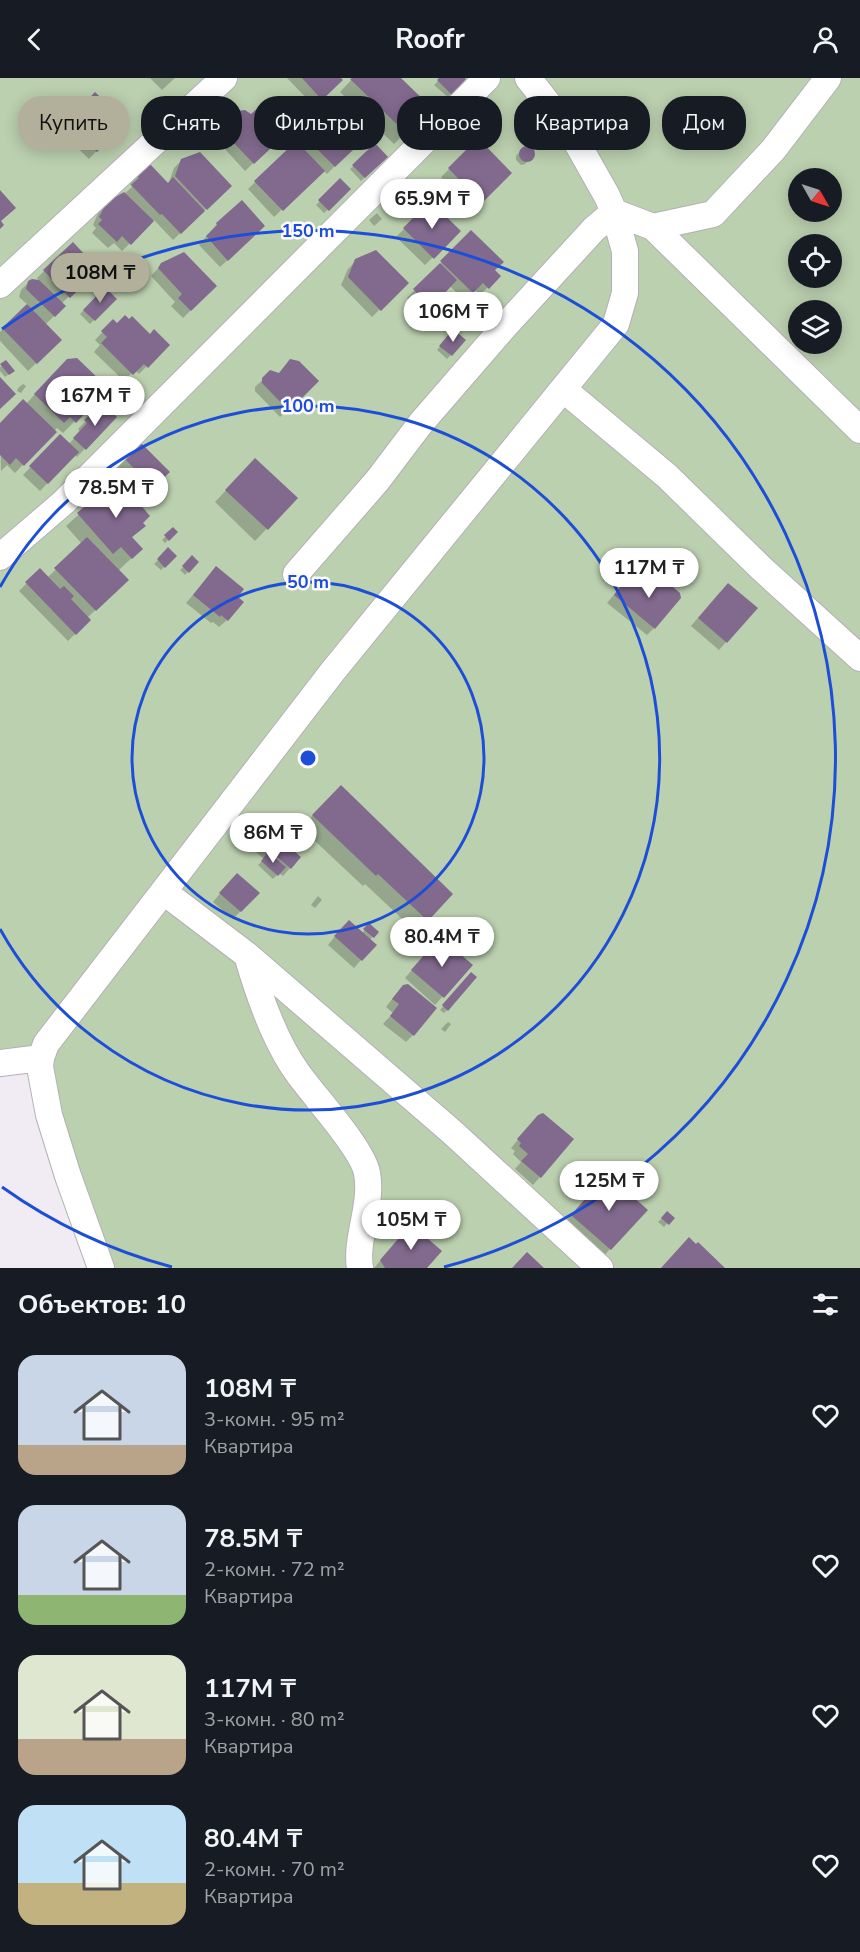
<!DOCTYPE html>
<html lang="ru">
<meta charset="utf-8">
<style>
:root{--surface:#171b24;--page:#242831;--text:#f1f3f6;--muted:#9ea1a6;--accent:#b2b09b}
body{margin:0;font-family:"Nunito Sans",sans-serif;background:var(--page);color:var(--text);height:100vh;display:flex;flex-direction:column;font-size:22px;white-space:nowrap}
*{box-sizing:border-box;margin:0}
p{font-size:20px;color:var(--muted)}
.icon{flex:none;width:33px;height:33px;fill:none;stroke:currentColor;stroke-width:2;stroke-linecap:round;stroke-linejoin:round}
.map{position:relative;height:1190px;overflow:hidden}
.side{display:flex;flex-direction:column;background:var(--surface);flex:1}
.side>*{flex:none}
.banner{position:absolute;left:18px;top:18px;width:825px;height:54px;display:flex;gap:12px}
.needle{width:39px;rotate:129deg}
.buttons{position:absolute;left:788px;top:90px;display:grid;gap:12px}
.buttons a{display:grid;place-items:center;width:54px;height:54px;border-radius:50%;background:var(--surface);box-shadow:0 3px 15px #0003;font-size:30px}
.price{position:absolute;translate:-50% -51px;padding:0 14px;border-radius:21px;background:#fff;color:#222;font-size:20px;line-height:39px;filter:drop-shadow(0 2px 3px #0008)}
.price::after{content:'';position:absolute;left:50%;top:36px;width:18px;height:14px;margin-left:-9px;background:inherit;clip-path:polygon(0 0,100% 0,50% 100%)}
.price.active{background:var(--accent);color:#111}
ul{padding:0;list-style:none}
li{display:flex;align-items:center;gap:18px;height:150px;padding:0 18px}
li span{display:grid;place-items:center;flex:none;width:168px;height:120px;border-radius:18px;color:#555}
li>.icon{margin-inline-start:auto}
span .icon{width:72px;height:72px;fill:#fffc;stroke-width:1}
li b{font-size:26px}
h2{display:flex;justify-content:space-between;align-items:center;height:72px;padding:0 18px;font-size:26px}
.pill{padding:0 21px;border-radius:24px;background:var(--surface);box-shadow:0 3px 15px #0003;font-size:21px;line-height:54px}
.pill.active{background:var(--accent);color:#111}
header{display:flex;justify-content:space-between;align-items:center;height:78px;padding:0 18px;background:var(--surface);font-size:27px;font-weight:700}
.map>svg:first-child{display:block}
</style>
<header><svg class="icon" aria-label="back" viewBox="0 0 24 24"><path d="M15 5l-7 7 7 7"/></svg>Roofr<svg class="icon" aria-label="person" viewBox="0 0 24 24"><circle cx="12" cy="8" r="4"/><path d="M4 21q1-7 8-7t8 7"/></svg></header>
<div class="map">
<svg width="860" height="1190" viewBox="0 0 860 1190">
<rect width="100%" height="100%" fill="#f1ecf3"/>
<path fill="#bbd0af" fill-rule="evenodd" d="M 0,0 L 860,0 L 860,1190 L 111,1190 L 43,978 L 0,977 ZM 798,100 L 831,100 L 831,134 L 798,134 ZM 798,166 L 831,166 L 831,200 L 798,200 ZM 798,232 L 831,232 L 831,266 L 798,266 Z"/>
<path fill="#0003" d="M 150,0 L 175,0 L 162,12 Z
M 287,0 L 339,0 L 334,10 L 314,28 Z
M 353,0 L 399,0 L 430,30 L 394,66 L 340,14 Z
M 441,0 L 463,0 L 464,1 L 448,19 L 434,7 Z
M 95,16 L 124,44 L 89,81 L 59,52 Z
M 336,24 L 367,56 L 327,96 L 323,92 L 274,139 L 248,111 L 255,104 L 302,71 L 296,64 Z
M 239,35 L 284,56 L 245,93 L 223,69 L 225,65 L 234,56 L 227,47 Z
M 478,62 L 510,95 L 474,131 L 441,99 Z
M 375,67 L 386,79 L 361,103 L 350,91 Z
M 523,70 L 530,70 L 533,77 L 525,86 L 521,87 L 516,82 L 516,78 Z
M 182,82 L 230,108 L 173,162 L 154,142 L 122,173 L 114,165 L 108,170 L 92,155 L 96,150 L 93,147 L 99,133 L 108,125 L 124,116 L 132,109 L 130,106 L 149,87 L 168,107 L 174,90 Z
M 340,103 L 349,111 L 324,135 L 316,127 Z
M 430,125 L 459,153 L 425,187 L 396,159 Z
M 377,135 L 382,141 L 374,148 L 369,142 Z
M 217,146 L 256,156 L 220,189 L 199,167 Z
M 471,154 L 493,192 L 499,198 L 480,217 L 474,211 L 464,222 L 450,208 L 440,217 L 450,226 L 430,244 L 407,220 Z
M 72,166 L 97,192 L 61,226 L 64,228 L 45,247 L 60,262 L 28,293 L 0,263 L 0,254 L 28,227 L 19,219 L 21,212 L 29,204 L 40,204 L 37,200 Z
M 356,183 L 407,205 L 372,239 L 341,207 L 348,191 Z
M 162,186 L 215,208 L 183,240 L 171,228 L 175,224 L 151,198 Z
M 105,211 L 114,221 L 90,246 L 80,236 Z
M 113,243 L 117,247 L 149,258 L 168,267 L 139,296 L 135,292 L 124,303 L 94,274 L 100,267 L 95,262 Z
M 450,257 L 464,263 L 447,281 L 437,272 Z
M 6,284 L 9,296 L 5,299 L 0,293 L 0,289 Z
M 55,294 L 87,331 L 63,355 L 57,350 L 54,353 L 55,354 L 15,395 L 7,387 L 1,393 L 0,347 L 26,326 Z
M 271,294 L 317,303 L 280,339 L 255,313 L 255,309 Z
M 23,306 L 26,308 L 21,315 L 17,313 L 18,310 Z
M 95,333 L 98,336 L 115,339 L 77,379 L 75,377 L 40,413 L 23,397 L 60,358 L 68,367 L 80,354 L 78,351 Z
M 138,364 L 168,394 L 145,417 L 115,387 Z
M 243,394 L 296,420 L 255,463 L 215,424 Z
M 107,411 L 144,448 L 131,460 L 141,471 L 118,493 L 127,502 L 87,540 L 89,542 L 68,563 L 19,513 L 40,492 L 47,500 L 82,466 L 66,448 Z
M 173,451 L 176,454 L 165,465 L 162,462 Z
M 168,472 L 175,478 L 161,492 L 154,486 Z
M 193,480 L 197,484 L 185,497 L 180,492 Z
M 209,498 L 227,542 L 219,549 L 213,544 L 211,545 L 186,525 Z
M 622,507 L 654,550 L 647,557 L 607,525 Z
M 720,514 L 726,564 L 719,572 L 691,548 Z
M 329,720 L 451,816 L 415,853 L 365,806 L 363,808 L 301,750 Z
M 258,758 L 290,790 L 283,798 L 279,795 L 273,801 L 258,787 L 264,781 L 249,768 Z
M 229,805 L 258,815 L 233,841 L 213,824 Z
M 318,818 L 322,822 L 315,830 L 311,827 Z
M 369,847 L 377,854 L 370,862 L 361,882 L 354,890 L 328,867 L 341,851 L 362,855 Z
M 433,868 L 471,887 L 435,927 L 405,900 Z
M 467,899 L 447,932 L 444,935 L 440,932 Z
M 396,916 L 413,957 L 406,964 L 383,946 L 393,935 L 386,929 Z
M 448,944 L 451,946 L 445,954 L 441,951 Z
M 531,1046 L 540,1099 L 533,1107 L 515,1091 L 521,1084 L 513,1076 L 515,1073 L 511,1070 Z
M 596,1109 L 646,1132 L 599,1183 L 561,1149 Z
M 667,1135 L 672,1140 L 664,1149 L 658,1144 Z
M 404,1155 L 425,1190 L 374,1190 Z"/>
<path fill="#826a8e" d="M 302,0 L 341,0 L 343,2 L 322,22 Z
M 352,0 L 401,0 L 432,30 L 407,56 L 350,1 Z
M 439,0 L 465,0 L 466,1 L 452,17 L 437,2 Z
M 95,14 L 126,44 L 97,74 L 66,44 Z
M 336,22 L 370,56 L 335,89 L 302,56 Z
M 260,28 L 286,56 L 254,86 L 230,61 L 232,55 L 240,47 L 234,41 L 234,38 L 238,33 L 245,32 L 251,36 Z
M 478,60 L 512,95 L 482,125 L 448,90 Z
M 375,65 L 388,79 L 365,100 L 352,87 Z
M 293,66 L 302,69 L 325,93 L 283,133 L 254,103 Z
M519 76a8 8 0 1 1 16 0a8 8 0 1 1-16 0Z
M 200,74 L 232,108 L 207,132 L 175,98 L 181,81 Z
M 149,85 L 168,105 L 173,99 L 205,133 L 181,156 L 162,136 L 160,137 L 131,107 L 139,100 L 136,98 Z
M 340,100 L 351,111 L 329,133 L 318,122 Z
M 0,112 L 16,130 L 1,143 L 4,147 L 0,151 Z
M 124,114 L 154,143 L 131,167 L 122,158 L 117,164 L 98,146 L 102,142 L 99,139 L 107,124 Z
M 242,122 L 265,148 L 228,183 L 206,158 L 217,147 L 216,145 Z
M 430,123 L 461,153 L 434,181 L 403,150 Z
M 471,152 L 504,184 L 495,192 L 501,198 L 489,211 L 483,205 L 473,215 L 440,183 Z
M 73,164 L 99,192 L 70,220 L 43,192 Z
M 376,172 L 409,205 L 381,233 L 348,199 L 355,181 Z
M 184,174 L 217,208 L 191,233 L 178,220 L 182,216 L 158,190 L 161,185 Z
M 440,185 L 457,202 L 443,217 L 452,226 L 439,238 L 413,211 Z
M 32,201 L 39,202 L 66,228 L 55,239 L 26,211 L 28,203 Z
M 105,209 L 117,221 L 95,243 L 83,232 Z
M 27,226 L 62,262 L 37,286 L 2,250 Z
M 125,237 L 129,241 L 132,238 L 150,256 L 154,251 L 170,267 L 148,290 L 144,286 L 133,297 L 101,265 L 107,259 L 101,253 L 113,241 L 117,245 Z
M 453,251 L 466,262 L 452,278 L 439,268 Z
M 77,280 L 103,305 L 83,326 L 89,331 L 76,345 L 70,339 L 64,345 L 34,316 L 67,281 Z
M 290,281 L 299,283 L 319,303 L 289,333 L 262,305 L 262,300 L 270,292 L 279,295 Z
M 6,282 L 15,293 L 9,297 L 0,286 Z
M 0,299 L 16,316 L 0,331 Z
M 23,321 L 57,354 L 24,388 L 16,380 L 10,387 L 0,377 L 0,345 Z
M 105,327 L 117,339 L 86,372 L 73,360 L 87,345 L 84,342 L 95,331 L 98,335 Z
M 60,356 L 79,374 L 48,406 L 29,388 Z
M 138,362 L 170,394 L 153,410 L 122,378 Z
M 255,380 L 298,420 L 268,452 L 225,412 Z
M 121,404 L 150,438 L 143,445 L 146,448 L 132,459 L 143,471 L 132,481 L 121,469 L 113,476 L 77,435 L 107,409 L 111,413 Z
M 173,449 L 178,454 L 169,463 L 164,457 Z
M 87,459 L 129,502 L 96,533 L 54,490 Z
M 168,469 L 177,478 L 165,490 L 157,481 Z
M 192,477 L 199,484 L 189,495 L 182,488 Z
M 216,488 L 244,511 L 238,519 L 244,524 L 228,543 L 221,537 L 220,539 L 193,517 Z
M 40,490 L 60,511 L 64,508 L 74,518 L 71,521 L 91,542 L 76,557 L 25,504 Z
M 629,497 L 635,502 L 641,503 L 646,501 L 655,510 L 662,502 L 669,507 L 673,509 L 680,515 L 681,520 L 655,551 L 614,517 Z
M 728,505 L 758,530 L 727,565 L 698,540 Z
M 341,707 L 453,816 L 428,843 L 378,796 L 376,798 L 312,737 Z
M 265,748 L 301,779 L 291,791 L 255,760 Z
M 268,774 L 286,789 L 278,798 L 261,783 Z
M 237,795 L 260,815 L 241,834 L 219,815 Z
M 349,842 L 377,867 L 362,883 L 334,858 Z
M 369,845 L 379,854 L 374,860 L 363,851 Z
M 440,859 L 473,887 L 444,920 L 411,892 Z
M 471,894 L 477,899 L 448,933 L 442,927 Z
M 408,906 L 437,930 L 414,958 L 390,938 L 399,926 L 392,921 L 403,907 Z
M 543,1035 L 574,1061 L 541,1100 L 521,1083 L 528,1076 L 519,1068 L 521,1065 L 517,1061 L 538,1037 Z
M 607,1096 L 648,1132 L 611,1172 L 571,1137 Z
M 667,1133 L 675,1140 L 669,1147 L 661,1140 Z
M 411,1146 L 442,1173 L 427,1190 L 385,1190 L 380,1182 Z
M 689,1159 L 696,1166 L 698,1164 L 725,1190 L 661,1190 Z
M 527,1174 L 544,1190 L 512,1190 Z"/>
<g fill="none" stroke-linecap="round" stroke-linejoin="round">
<defs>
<path id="minor" d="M 653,149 L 860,352
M 0,207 L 224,0
M 563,311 L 667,398 L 760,489 L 860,580
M 0,479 L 64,424 L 487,0
M 296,496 L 377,403 L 421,345 L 505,248 L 594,151 L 614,134 L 653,149 L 713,136 L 773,72 L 828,0
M 164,814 L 247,877 L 452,1054 L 600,1190
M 247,877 C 258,915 274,962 297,994 C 313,1017 363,1071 367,1095 C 373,1127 355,1161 360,1190
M 0,985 L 41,980
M 101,1190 L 68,1098 L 49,1037 L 40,989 L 41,980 L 46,966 L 333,593 L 607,257 L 616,246 L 625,215 L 625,173 L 614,134 L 607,118 L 572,56 L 528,0"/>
</defs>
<use href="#minor" stroke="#b4b0b6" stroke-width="28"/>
<use href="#minor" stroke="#fff" stroke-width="26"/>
</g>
<g fill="none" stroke="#1d4ed8" stroke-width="3">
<circle cx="308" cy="680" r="176"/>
<path d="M0 509A352 352 0 1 1 0 851"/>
<path d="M172 1189A527 527 0 0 1 2 1109M2 251A527 527 0 1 1 444 1189"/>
</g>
<circle cx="308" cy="680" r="9" fill="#1d4ed8" stroke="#fdfafe" stroke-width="3"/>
<g font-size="18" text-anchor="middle" font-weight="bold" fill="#1d4ed8" stroke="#fdfafe" stroke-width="5" stroke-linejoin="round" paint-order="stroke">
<text x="308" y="159">150 m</text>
<text x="308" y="334">100 m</text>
<text x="308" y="510">50 m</text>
</g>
</svg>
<div class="buttons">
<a><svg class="needle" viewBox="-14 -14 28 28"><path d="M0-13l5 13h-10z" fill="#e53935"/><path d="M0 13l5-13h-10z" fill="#9ea1a6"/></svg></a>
<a><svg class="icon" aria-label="locate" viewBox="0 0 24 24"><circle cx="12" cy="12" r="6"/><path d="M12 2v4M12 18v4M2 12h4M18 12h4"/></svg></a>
<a><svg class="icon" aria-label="layers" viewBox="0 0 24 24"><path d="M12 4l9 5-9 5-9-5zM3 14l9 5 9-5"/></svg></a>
</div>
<b class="price" style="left:432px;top:152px">65.9M ₸</b>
<b class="price active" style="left:100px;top:226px">108M ₸</b>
<b class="price" style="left:453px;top:265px">106M ₸</b>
<b class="price" style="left:95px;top:349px">167M ₸</b>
<b class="price" style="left:116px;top:441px">78.5M ₸</b>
<b class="price" style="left:649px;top:521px">117M ₸</b>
<b class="price" style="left:273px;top:786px">86M ₸</b>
<b class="price" style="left:442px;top:890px">80.4M ₸</b>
<b class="price" style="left:609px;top:1134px">125M ₸</b>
<b class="price" style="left:411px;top:1173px">105M ₸</b>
<div class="banner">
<a class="pill active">Купить</a>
<a class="pill">Снять</a>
<a class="pill">Фильтры</a>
<a class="pill">Новое</a>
<a class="pill">Квартира</a>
<a class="pill">Дом</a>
</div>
</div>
<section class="side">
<h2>Объектов: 10<svg class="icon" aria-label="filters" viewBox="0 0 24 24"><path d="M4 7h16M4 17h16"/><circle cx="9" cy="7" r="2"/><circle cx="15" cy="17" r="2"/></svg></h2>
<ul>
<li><span style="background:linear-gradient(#c9d6e8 75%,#b9a48a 0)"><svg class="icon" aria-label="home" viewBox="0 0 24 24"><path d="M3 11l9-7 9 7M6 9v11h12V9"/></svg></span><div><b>108M ₸</b><p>3-комн. · 95 m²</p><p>Квартира</p></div><svg class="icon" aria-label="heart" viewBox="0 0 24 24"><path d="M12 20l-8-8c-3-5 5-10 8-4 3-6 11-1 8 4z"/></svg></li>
<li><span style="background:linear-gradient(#c9d6e8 75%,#8fb573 0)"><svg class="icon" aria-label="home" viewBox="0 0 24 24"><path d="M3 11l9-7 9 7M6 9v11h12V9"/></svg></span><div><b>78.5M ₸</b><p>2-комн. · 72 m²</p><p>Квартира</p></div><svg class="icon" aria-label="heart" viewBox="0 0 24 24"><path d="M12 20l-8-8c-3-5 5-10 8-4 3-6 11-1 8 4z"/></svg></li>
<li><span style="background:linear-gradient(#dfe7d0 70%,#b9a48a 0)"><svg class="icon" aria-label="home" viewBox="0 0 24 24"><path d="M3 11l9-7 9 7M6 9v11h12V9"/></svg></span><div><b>117M ₸</b><p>3-комн. · 80 m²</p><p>Квартира</p></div><svg class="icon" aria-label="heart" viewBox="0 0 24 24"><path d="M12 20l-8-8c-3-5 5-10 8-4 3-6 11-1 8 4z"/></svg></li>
<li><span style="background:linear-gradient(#bfe0f5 65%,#c2b280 0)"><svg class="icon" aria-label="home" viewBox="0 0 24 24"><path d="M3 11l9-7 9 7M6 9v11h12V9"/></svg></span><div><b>80.4M ₸</b><p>2-комн. · 70 m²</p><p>Квартира</p></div><svg class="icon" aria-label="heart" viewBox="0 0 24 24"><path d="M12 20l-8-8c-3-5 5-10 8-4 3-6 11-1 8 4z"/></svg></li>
</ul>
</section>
